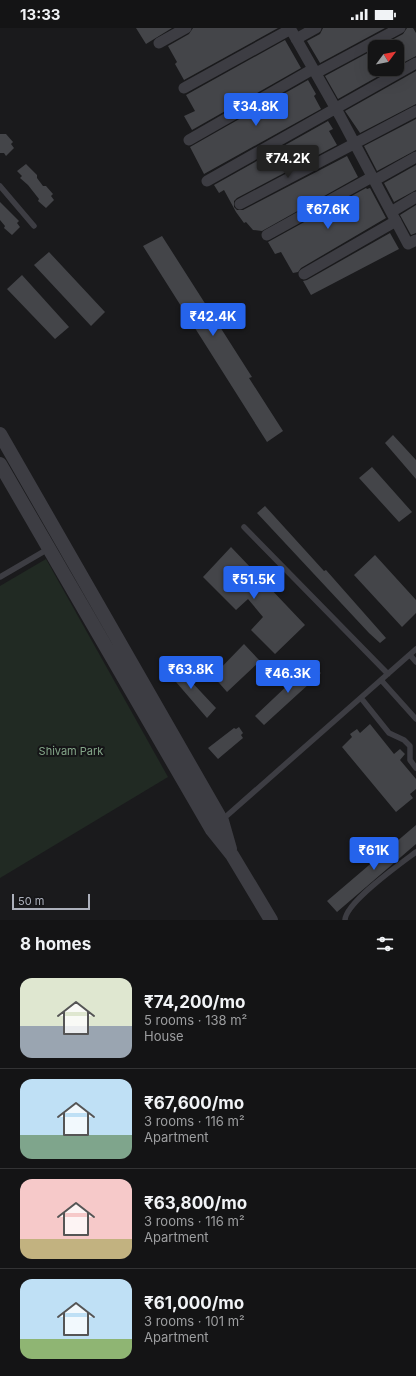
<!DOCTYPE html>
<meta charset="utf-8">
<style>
:root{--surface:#141415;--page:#1d1d1e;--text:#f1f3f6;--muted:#9d9ea0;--line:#333334;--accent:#2563eb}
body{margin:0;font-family:Inter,sans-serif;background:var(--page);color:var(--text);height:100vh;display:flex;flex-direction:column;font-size:15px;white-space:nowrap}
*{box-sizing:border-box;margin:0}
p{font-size:13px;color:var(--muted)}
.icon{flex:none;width:22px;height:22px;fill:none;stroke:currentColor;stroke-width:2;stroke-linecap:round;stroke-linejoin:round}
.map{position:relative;height:892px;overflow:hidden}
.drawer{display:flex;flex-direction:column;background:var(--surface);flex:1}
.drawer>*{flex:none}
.needle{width:26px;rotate:58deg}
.controls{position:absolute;left:368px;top:12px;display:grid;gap:8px}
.controls a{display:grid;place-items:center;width:36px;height:36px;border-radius:8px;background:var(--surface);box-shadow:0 4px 16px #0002,0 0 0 1px var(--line);font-size:20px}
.scale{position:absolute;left:12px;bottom:10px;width:78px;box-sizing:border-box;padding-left:4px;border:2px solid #acb0bb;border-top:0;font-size:11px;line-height:14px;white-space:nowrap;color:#acb0bb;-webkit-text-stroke:3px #151517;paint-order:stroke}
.price{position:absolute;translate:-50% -34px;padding:0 9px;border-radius:4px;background:var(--accent);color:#fff;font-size:13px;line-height:26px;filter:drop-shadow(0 1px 2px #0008)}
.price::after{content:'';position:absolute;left:50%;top:24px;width:12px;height:9px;margin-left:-6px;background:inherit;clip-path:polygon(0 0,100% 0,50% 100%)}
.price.active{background:#222;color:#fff}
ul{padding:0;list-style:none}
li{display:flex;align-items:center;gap:12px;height:100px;padding:0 20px}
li+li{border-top:1px solid var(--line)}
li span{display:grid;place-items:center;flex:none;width:112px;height:80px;border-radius:12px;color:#555}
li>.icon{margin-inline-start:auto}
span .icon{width:48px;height:48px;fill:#fffc;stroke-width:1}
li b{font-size:17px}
h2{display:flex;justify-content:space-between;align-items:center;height:48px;padding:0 20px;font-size:17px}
.status{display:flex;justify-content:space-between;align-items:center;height:28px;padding:0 20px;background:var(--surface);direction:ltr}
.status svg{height:11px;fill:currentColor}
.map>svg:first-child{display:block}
</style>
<div class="status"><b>13:33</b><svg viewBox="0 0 49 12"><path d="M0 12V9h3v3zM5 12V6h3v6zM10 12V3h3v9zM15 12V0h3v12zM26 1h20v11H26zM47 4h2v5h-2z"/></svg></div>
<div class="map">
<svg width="416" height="892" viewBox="0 0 416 892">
<rect width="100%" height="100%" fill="#1a1a1c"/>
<path fill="#212a23" d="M 46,531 L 168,749 L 0,850 L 0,558 Z"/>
<path fill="#444549" d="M 136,0 L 172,0 L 146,16 Z
M 193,0 L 278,0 L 184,52 L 175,36 L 177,34 L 168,18 L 189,6 Z
M 323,0 L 385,0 L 320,35 L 307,13 L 320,6 Z
M 407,0 L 413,0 L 416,5 L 416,28 L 397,38 L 397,19 L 379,19 L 403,6 Z
M 285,12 L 301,40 L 192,102 L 184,88 L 195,83 L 186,67 Z
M 375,21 L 375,41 L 391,41 L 338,71 L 325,48 Z
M 416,43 L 416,76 L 360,105 L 345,83 Z
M 308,52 L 316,66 L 314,68 L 321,81 L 204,146 L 190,119 Z
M 416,91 L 416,122 L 377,143 L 364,118 Z
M 328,93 L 333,101 L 329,103 L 337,117 L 237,170 L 234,173 L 234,179 L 237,182 L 243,182 L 347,128 L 358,149 L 262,203 L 253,202 L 246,194 L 244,195 L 236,184 L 224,162 L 219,165 L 214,157 Z
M 0,106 L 6,106 L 13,114 L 11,116 L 14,120 L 6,128 L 4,125 L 0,125 Z
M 26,136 L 37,147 L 37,150 L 43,158 L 46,158 L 53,166 L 51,168 L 54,172 L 46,180 L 38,173 L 39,171 L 28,157 L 20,150 L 22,148 L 17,143 Z
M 416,137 L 416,162 L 394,174 L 384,155 Z
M 366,160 L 367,161 L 370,160 L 386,190 L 301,240 L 298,244 L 293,245 L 281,224 L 275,226 L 268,214 Z
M 0,174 L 19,193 L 17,195 L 20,199 L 12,207 L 4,200 L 5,198 L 0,192 Z
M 416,177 L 416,205 L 411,207 L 400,187 Z
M 390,205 L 399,221 L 311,267 L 303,253 L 307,252 Z
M 162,208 L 252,349 L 249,350 L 283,403 L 267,414 L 143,218 Z
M 49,224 L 105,284 L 91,298 L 34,237 Z
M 22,247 L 69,299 L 55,311 L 7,261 Z
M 393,407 L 416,432 L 416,451 L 385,415 Z
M 372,439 L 412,484 L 399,494 L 359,450 Z
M 265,478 L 324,543 L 326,542 L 386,610 L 380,615 L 369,605 L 257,485 Z
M 231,519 L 305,597 L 275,626 L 251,602 L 263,589 L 248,571 L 236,582 L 203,549 Z
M 375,527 L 416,572 L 416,585 L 402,599 L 354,547 Z
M 244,616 L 260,633 L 227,664 L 213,648 Z
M 172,633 L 216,680 L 207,690 L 164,640 Z
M 310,636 L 321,645 L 264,697 L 255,688 Z
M 370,696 L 394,726 L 400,721 L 405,726 L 400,732 L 416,751 L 416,761 L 410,766 L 413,770 L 396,784 L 342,719 L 352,709 L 350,706 L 357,701 L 360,705 Z
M 239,699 L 243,705 L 241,707 L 243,710 L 218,731 L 208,720 L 234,700 L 236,701 Z
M 416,797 L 416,816 L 337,884 L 327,873 Z"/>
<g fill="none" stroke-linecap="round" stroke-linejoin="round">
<path stroke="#3d3d43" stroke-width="5.5" d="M 0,158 L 34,198
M 244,499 L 388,646
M 0,549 L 48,521
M 410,627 L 416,634
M 381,652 L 416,691
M 361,670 L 389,705 L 404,712 L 410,718 L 410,732 L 416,740
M 222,792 L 416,621
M 345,892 C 346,874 400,836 416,824"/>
<path stroke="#3d3d43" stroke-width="11" d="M 290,0 L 340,88 L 408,216 L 416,212
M 296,11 L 316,0
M 159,15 L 186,0
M 316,45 L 400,0
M 184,60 L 291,1
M 189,112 L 313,41
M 375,152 L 416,129
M 207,153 L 416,35
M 240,176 L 416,83
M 391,184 L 416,169
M 267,207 L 372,149
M 304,246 L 396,193"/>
<path stroke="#3d3d43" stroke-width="14" d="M 0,406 L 222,793 L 230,821
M 0,436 L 212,802 L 232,827 L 271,892"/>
</g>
<g text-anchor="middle" stroke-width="4" stroke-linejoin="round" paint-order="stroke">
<g font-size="11" fill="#84a689" stroke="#151517">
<text x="71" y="727">Shivam Park</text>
</g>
</g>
</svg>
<div class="controls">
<a><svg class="needle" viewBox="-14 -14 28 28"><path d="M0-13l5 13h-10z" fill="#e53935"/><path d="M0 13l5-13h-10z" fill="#9d9ea0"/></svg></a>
</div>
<div class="scale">50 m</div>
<b class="price" style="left:256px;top:99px">₹34.8K</b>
<b class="price active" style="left:288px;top:151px">₹74.2K</b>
<b class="price" style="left:328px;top:202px">₹67.6K</b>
<b class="price" style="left:213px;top:309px">₹42.4K</b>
<b class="price" style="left:254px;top:572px">₹51.5K</b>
<b class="price" style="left:191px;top:662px">₹63.8K</b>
<b class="price" style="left:288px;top:666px">₹46.3K</b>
<b class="price" style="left:374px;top:843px">₹61K</b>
</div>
<section class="drawer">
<h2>8 homes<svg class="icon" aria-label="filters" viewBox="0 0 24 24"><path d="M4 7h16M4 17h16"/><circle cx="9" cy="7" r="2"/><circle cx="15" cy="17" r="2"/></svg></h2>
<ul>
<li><span style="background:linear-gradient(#dfe7d0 60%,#9aa5b1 0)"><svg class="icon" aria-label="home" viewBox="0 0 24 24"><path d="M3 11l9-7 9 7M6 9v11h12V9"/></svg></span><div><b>₹74,200/mo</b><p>5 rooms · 138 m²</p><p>House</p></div></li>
<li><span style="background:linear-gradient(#bfe0f5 70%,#7fa58c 0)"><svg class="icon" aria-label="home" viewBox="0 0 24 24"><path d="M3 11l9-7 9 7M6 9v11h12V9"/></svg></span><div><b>₹67,600/mo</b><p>3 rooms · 116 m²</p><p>Apartment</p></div></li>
<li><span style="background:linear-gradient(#f6c9c9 75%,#c2b280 0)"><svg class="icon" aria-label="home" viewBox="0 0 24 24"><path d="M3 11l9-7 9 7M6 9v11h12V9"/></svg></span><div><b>₹63,800/mo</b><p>3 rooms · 116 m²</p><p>Apartment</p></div></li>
<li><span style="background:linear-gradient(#bfe0f5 75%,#8fb573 0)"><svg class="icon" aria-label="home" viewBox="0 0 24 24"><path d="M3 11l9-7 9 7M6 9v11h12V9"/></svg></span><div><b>₹61,000/mo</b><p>3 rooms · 101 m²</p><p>Apartment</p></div></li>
</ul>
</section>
